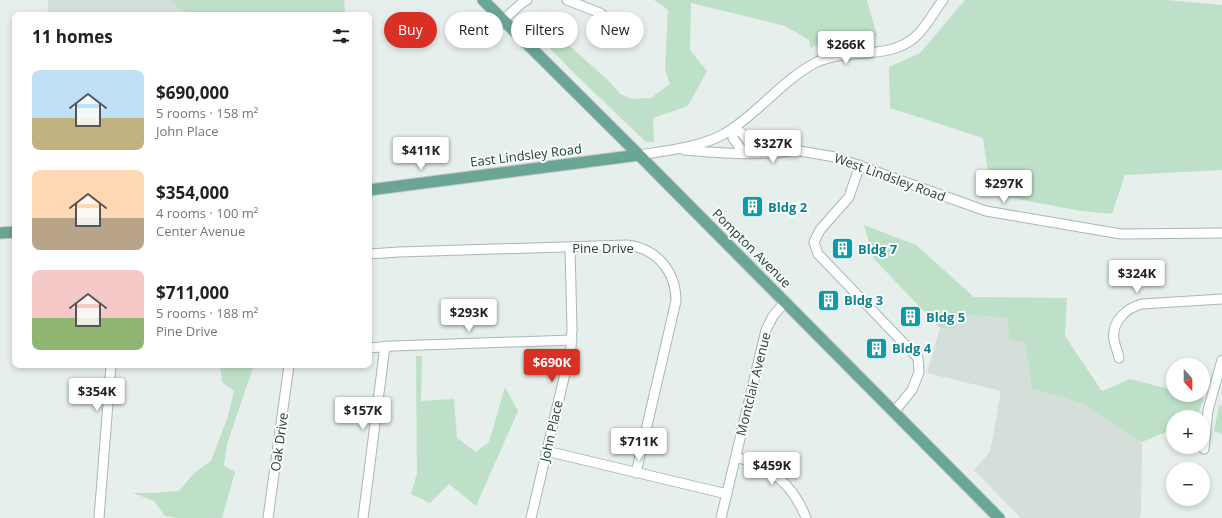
<!DOCTYPE html>
<meta charset="utf-8">
<style>
:root{--surface:#fff;--page:#f2f2f2;--text:#222;--muted:#767676;--accent:#d93025}
body{margin:0;font-family:"Open Sans",sans-serif;background:var(--page);color:var(--text);height:100vh;display:flex;flex-direction:column;font-size:15px;white-space:nowrap}
*{box-sizing:border-box;margin:0}
p{font-size:13px;color:var(--muted)}
.icon{flex:none;width:22px;height:22px;fill:none;stroke:currentColor;stroke-width:2;stroke-linecap:round;stroke-linejoin:round}
.map{position:relative;flex:1;overflow:hidden}
.side{position:absolute;left:12px;top:12px;width:360px;height:356px;display:flex;flex-direction:column;background:var(--surface);border-radius:8px;box-shadow:0 2px 6px #0003}
.side>*{flex:none}
.hud{position:absolute;left:384px;top:12px;width:380px;height:36px;display:flex;gap:8px}
.needle{width:26px;rotate:159deg}
.tools{position:absolute;left:1166px;top:358px;display:grid;gap:8px}
.tools a{display:grid;place-items:center;width:44px;height:44px;border-radius:50%;background:var(--surface);box-shadow:0 2px 6px #0003;font-size:20px}
.price{position:absolute;translate:-50% -34px;padding:0 9px;border-radius:4px;background:#fff;color:#222;font-size:13px;line-height:26px;filter:drop-shadow(0 1px 2px #0008)}
.price::after{content:'';position:absolute;left:50%;top:24px;width:12px;height:9px;margin-left:-6px;background:inherit;clip-path:polygon(0 0,100% 0,50% 100%)}
.price.on{background:var(--accent);color:#fff}
ul{padding:0;list-style:none}
li{display:flex;align-items:center;gap:12px;height:100px;padding:0 20px}
li span{display:grid;place-items:center;flex:none;width:112px;height:80px;border-radius:8px;color:#555}
li>.icon{margin-inline-start:auto}
span .icon{width:48px;height:48px;fill:#fffc;stroke-width:1}
li b{font-size:17px}
h2{display:flex;justify-content:space-between;align-items:center;height:48px;padding:0 20px;font-size:17px}
.tag{padding:0 14px;border-radius:18px;background:var(--surface);box-shadow:0 2px 6px #0003;font-size:14px;line-height:36px}
.tag.on{background:var(--accent);color:#fff}
.map>svg:first-child{display:block}
</style>
<div class="map">
<svg width="1222" height="518" viewBox="0 0 1222 518">
<rect width="100%" height="100%" fill="#e6efeb"/>
<path fill="#d4dfda" d="M 48,0 L 344,0 L 345,15 L 48,15 Z
M 957,314 L 1008,318 L 1025,342 L 1032,389 L 1081,403 L 1142,442 L 1141,514 L 1139,518 L 1021,518 L 974,470 L 990,452 L 1001,391 L 927,373 L 940,328 L 954,329 Z"/>
<path fill="#bfe0c8" d="M 172,0 L 344,0 L 345,15 L 188,15 L 188,13 L 171,3 Z
M 654,0 L 867,0 L 877,36 L 821,43 L 811,48 L 809,40 L 785,26 L 691,3 L 690,50 L 707,71 L 688,106 L 653,118 L 654,142 L 646,142 L 575,74 L 528,26 L 563,40 L 610,82 L 620,94 L 632,99 L 651,98 L 670,84 L 665,69 L 668,10 Z
M 965,0 L 1167,0 L 1222,5 L 1222,170 L 1125,175 L 1112,214 L 1081,211 L 991,194 L 983,138 L 890,108 L 889,67 L 920,53 Z
M 864,225 L 916,245 L 974,297 L 1067,298 L 1065,336 L 1102,391 L 1130,379 L 1173,390 L 1173,395 L 1191,395 L 1204,398 L 1197,417 L 1173,417 L 1173,429 L 1142,442 L 1081,403 L 1032,389 L 1025,342 L 1009,339 L 1008,318 L 957,314 L 954,329 L 940,328 L 874,259 Z
M 416,356 L 422,356 L 421,401 L 454,399 L 457,438 L 476,452 L 489,442 L 505,387 L 518,411 L 476,506 L 449,484 L 430,503 L 411,494 L 417,473 Z
M 220,365 L 254,365 L 227,444 L 224,466 L 235,472 L 222,518 L 177,518 L 165,516 L 154,501 L 133,493 L 152,493 L 179,491 L 194,473 L 211,461 L 228,416 L 234,391 L 222,382 Z
M 1219,405 L 1222,406 L 1222,434 L 1214,431 Z"/>
<g fill="none" stroke-linecap="round" stroke-linejoin="round">
<defs>
<path id="minor" d="M 567,0 L 600,13 L 624,34
M 503,20 L 522,3 L 527,0
M 733,128 L 742,133 L 748,141 L 753,144 L 774,145 L 794,150 L 835,157 L 986,211 L 1121,234 L 1222,233
M 733,128 L 733,138 L 740,148 L 749,152
M 684,150 C 718,153 755,156 789,151
M 639,155 C 666,151 701,147 724,134 C 757,115 781,81 815,63 C 846,47 886,61 914,38 C 926,28 933,13 943,0
M 860,165 L 849,197 L 820,230 L 814,242 L 818,254 L 918,358 L 919,372 L 912,390 L 894,412
M 369,254 L 399,252 L 627,245 C 656,248 676,271 676,301 L 636,473
M 369,348 L 393,346 L 572,340
M 1119,358 C 1118,352 1115,346 1114,340 C 1111,322 1126,308 1142,304 L 1222,299
M 1204,449 L 1208,410 L 1222,360
M 546,451 L 727,494
M 736,457 C 771,467 793,484 806,518
M 99,518 L 111,365
M 268,518 L 289,365
M 363,518 L 385,346
M 531,518 L 571,348 L 572,329 L 570,247
M 721,518 L 766,330 L 773,316 L 785,302"/>
<path id="major" d="M 483,0 L 639,155 L 999,518
M 369,190 L 639,155
M 0,233 L 15,232"/>
</defs>
<use href="#minor" stroke="#a8b8b2" stroke-width="11"/>
<use href="#major" stroke="#c2cac8" stroke-width="13"/>
<use href="#minor" stroke="#fff" stroke-width="9"/>
<use href="#major" stroke="#6aa596" stroke-width="11"/>
</g>
<defs>
<symbol id="building-square" viewBox="-11 -11 22 22"><rect x="-9" y="-9" width="18" height="18" rx="4" fill="#0f9aa8" stroke="#f7fbf9"/><path d="M-4-6H4V6H1V3H-1V6H-4ZM-2.5-4.3h1.7v1.8h-1.7ZM.8-4.3h1.7v1.8H.8ZM-2.5-1h1.7V.8h-1.7ZM.8-1h1.7V.8H.8Z" fill="#fff"/></symbol>
</defs>
<g fill-rule="evenodd">
<use href="#building-square" x="740" y="194" width="25" height="25"/>
<use href="#building-square" x="830" y="236" width="25" height="25"/>
<use href="#building-square" x="816" y="288" width="25" height="25"/>
<use href="#building-square" x="898" y="304" width="25" height="25"/>
<use href="#building-square" x="864" y="336" width="25" height="25"/>
</g>
<g text-anchor="middle" stroke-width="4" stroke-linejoin="round" paint-order="stroke">
<g font-size="13" fill="#24423a" stroke="#f7fbf9">
<text transform="translate(526 155) rotate(-7)" y="5">East Lindsley Road</text>
<text transform="translate(890 177) rotate(20)" y="5">West Lindsley Road</text>
<text x="603" y="253">Pine Drive</text>
<text transform="translate(752 248) rotate(45)" y="5">Pompton Avenue</text>
<text transform="translate(753 384) rotate(-76)" y="5">Montclair Avenue</text>
<text transform="translate(551 431) rotate(-77)" y="5">John Place</text>
<text transform="translate(279 442) rotate(-82)" y="5">Oak Drive</text>
</g>
<g font-size="13" font-weight="bold" fill="#0d838f" stroke="#f7fbf9" text-anchor="start">
<text x="768" y="212">Bldg 2</text>
<text x="858" y="254">Bldg 7</text>
<text x="844" y="305">Bldg 3</text>
<text x="926" y="322">Bldg 5</text>
<text x="892" y="353">Bldg 4</text>
</g>
</g>
</svg>
<div class="tools">
<a><svg class="needle" viewBox="-14 -14 28 28"><path d="M0-13l5 13h-10z" fill="#e53935"/><path d="M0 13l5-13h-10z" fill="#767676"/></svg></a>
<a>+</a>
<a>−</a>
</div>
<b class="price" style="left:846px;top:65px">$266K</b>
<b class="price" style="left:773px;top:164px">$327K</b>
<b class="price" style="left:421px;top:171px">$411K</b>
<b class="price" style="left:1004px;top:204px">$297K</b>
<b class="price" style="left:1137px;top:294px">$324K</b>
<b class="price" style="left:469px;top:333px">$293K</b>
<b class="price on" style="left:552px;top:383px">$690K</b>
<b class="price" style="left:97px;top:412px">$354K</b>
<b class="price" style="left:363px;top:431px">$157K</b>
<b class="price" style="left:639px;top:462px">$711K</b>
<b class="price" style="left:772px;top:486px">$459K</b>
<div class="hud">
<a class="tag on">Buy</a>
<a class="tag">Rent</a>
<a class="tag">Filters</a>
<a class="tag">New</a>
</div>
<section class="side">
<h2>11 homes<svg class="icon" aria-label="filters" viewBox="0 0 24 24"><path d="M4 7h16M4 17h16"/><circle cx="9" cy="7" r="2"/><circle cx="15" cy="17" r="2"/></svg></h2>
<ul>
<li><span style="background:linear-gradient(#bfe0f5 60%,#c2b280 0)"><svg class="icon" aria-label="home" viewBox="0 0 24 24"><path d="M3 11l9-7 9 7M6 9v11h12V9"/></svg></span><div><b>$690,000</b><p>5 rooms · 158 m²</p><p>John Place</p></div></li>
<li><span style="background:linear-gradient(#ffd9b3 60%,#b9a48a 0)"><svg class="icon" aria-label="home" viewBox="0 0 24 24"><path d="M3 11l9-7 9 7M6 9v11h12V9"/></svg></span><div><b>$354,000</b><p>4 rooms · 100 m²</p><p>Center Avenue</p></div></li>
<li><span style="background:linear-gradient(#f6c9c9 60%,#8fb573 0)"><svg class="icon" aria-label="home" viewBox="0 0 24 24"><path d="M3 11l9-7 9 7M6 9v11h12V9"/></svg></span><div><b>$711,000</b><p>5 rooms · 188 m²</p><p>Pine Drive</p></div></li>
</ul>
</section>
</div>
